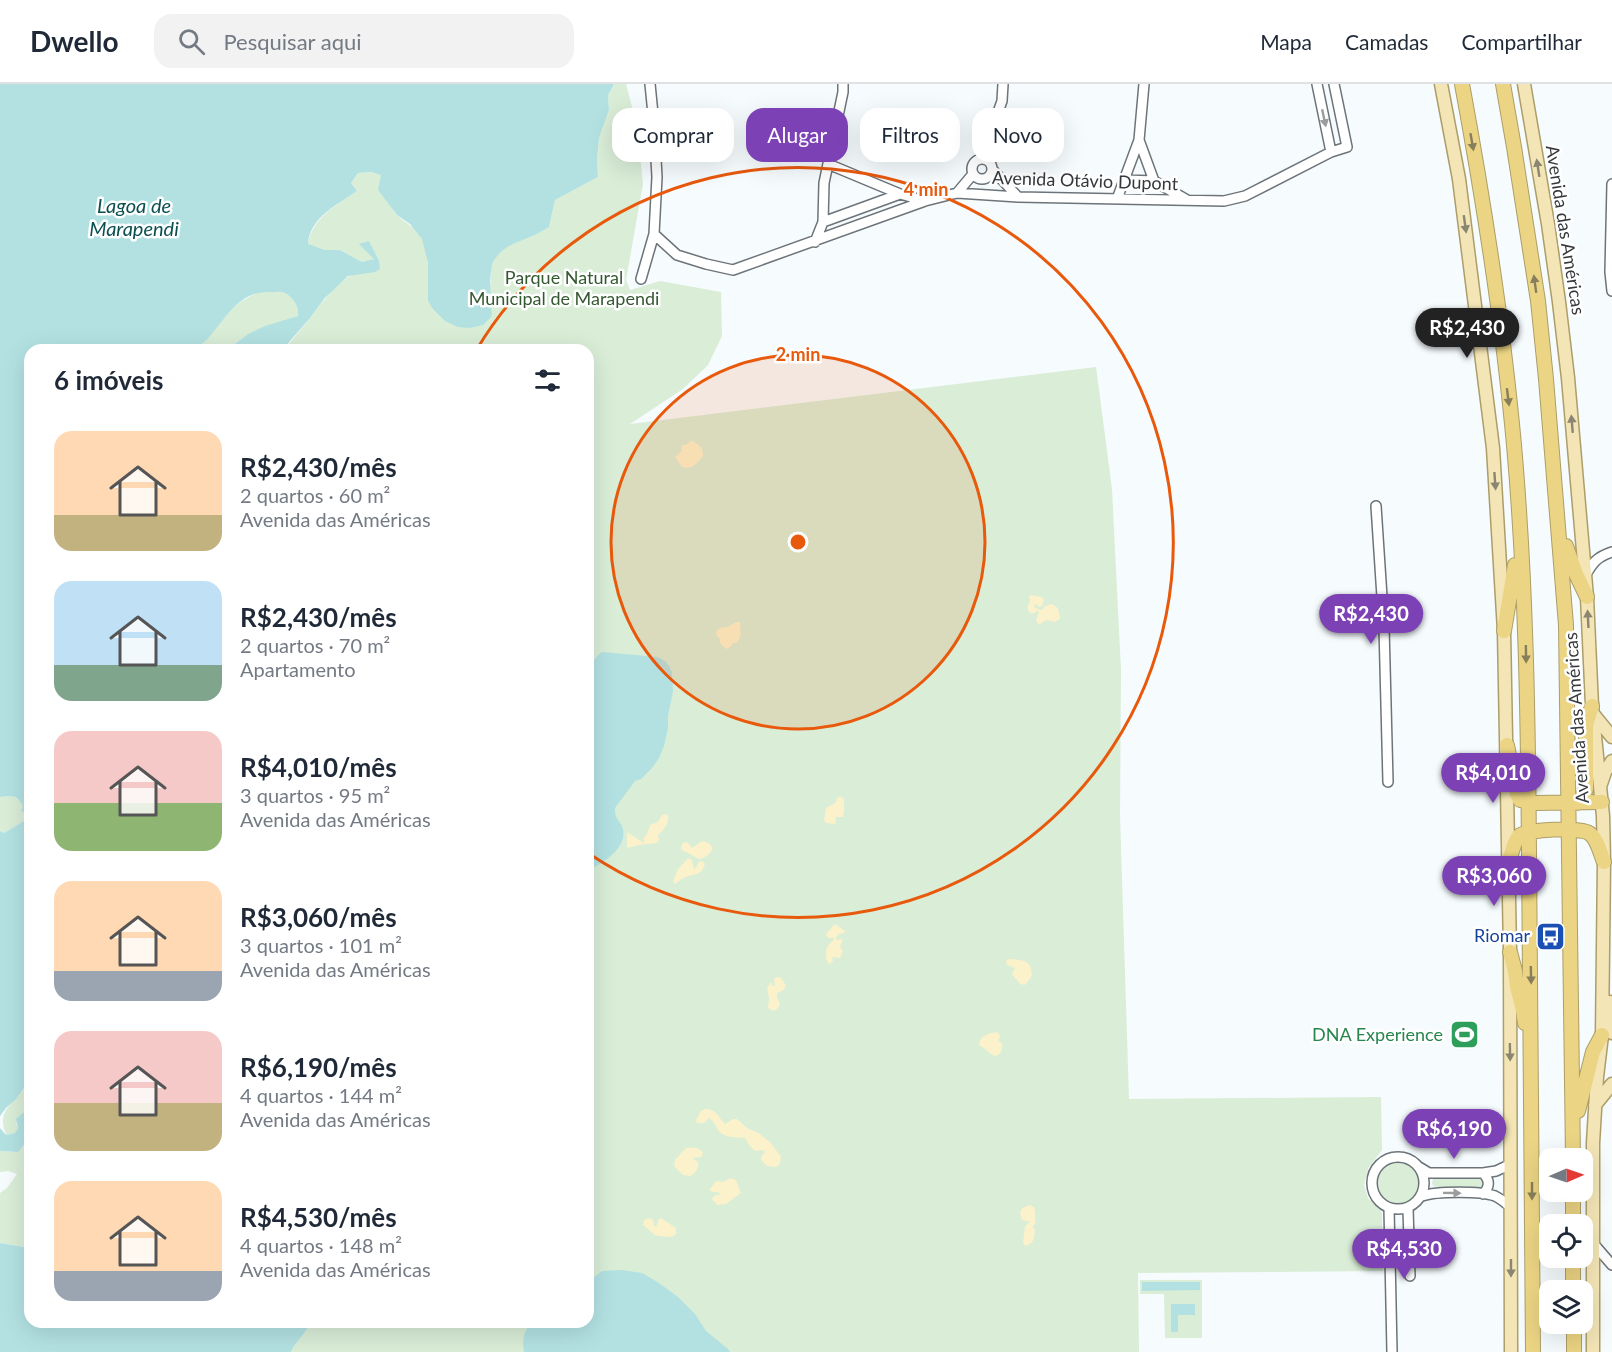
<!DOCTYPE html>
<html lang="pt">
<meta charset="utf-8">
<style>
:root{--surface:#fff;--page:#f2f2f3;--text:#1f2937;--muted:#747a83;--line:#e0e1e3;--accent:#7d41b6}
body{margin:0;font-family:Lato,sans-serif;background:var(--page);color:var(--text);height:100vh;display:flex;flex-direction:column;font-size:22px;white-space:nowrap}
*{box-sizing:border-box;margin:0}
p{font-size:20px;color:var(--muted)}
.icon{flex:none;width:33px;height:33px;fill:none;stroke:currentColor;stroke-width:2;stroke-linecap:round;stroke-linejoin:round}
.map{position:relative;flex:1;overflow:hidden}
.sheet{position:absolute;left:24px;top:260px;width:570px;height:984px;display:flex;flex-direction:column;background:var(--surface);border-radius:18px;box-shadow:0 6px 24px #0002}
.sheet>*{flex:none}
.hud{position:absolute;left:612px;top:24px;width:570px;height:54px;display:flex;gap:12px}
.needle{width:39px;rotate:88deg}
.controls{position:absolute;left:1539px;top:1064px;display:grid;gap:12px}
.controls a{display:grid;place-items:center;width:54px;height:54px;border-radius:12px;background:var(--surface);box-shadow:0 6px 24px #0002;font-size:30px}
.price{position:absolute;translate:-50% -51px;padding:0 14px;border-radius:21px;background:var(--accent);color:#fff;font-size:20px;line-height:39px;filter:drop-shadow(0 2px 3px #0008)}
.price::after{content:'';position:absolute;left:50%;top:36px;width:18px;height:14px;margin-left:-9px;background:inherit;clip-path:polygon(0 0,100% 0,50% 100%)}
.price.selected{background:#222;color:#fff}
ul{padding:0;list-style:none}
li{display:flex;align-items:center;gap:18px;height:150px;padding:0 30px}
li span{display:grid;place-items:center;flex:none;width:168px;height:120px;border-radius:18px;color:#555}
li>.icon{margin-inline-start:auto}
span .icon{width:72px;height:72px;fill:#fffc;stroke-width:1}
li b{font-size:26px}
h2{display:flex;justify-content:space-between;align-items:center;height:72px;padding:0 30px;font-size:26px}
.chip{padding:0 21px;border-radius:18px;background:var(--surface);box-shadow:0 6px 24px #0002;font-size:21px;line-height:54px}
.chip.selected{background:var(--accent);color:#fff}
header{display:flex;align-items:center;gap:36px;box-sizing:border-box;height:84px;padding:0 30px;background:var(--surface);border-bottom:2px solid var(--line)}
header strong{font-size:28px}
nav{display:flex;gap:33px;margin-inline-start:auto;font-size:21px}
.search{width:420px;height:54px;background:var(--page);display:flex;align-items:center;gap:15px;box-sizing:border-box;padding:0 21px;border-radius:18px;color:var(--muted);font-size:22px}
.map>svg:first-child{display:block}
</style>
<header>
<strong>Dwello</strong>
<div class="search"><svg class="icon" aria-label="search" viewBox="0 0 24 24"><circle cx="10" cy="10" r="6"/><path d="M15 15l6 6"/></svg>Pesquisar aqui</div>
<nav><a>Mapa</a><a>Camadas</a><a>Compartilhar</a></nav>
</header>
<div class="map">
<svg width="1612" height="1268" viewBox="0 0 1612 1268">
<rect width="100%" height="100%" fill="#f6fbfe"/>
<path fill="#d9edd7" d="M 612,0 L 626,0 L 637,42 L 643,100 L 626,196 L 630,206 L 660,197 L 721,208 L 722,252 L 708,281 L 683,305 L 630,340 L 1096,283 L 1112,405 L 1121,586 L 1120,732 L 1129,1015 L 1381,1013 L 1382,1066 L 1368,1085 L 1364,1101 L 1368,1114 L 1381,1127 L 1382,1130 L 1383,1187 L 1138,1189 L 1139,1268 L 291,1268 C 296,1256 307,1250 310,1238 L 588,1238 L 588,266 L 283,266 L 293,255 L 334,204 L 349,192 L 357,190 L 375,175 L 362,178 L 340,166 L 325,166 L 308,161 C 311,134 337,121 357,107 L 351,99 L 358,89 L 371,88 L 381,91 C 385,104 387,120 396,130 C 404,139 418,144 423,156 C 430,175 428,197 428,216 L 491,201 C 491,194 490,183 493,177 C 501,159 533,154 549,143 L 555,116 L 598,93 L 597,75 L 599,54 L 609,26 L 608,11 L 614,2 Z
M 262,207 C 268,207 277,206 283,208 C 293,211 299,223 298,232 L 248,250 L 228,265 L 197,266 C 201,260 206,256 210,251 C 229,229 234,218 262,207 Z
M 12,712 C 22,716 26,725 27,735 L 4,749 L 0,747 L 0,713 Z
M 30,996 L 30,1026 L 24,1028 L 16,1039 L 18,1044 L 15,1049 L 6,1051 C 0,1034 3,1028 15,1015 C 21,1010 25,1002 30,996 Z
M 30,1050 L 30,1164 L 0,1159 L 0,1109 L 7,1104 L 17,1090 L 8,1087 L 0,1088 L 0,1067 L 18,1068 L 27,1058 Z
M1377 1099a21 21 0 1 1 42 0a21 21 0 1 1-42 0Z
M 1438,1094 L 1482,1094 L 1487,1099 L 1483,1103 L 1437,1103 L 1433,1102 L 1432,1099 L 1433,1095 Z
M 1140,1196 L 1202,1196 L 1202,1254 L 1165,1254 L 1164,1210 L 1140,1210 Z"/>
<path fill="#fbf1cb" d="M 690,357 L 693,357 L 702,364 L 703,372 C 697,380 692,386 682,383 L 675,373 L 682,367 L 681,362 L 688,360 Z
M 1032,511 L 1042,513 L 1044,516 L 1042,522 L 1039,523 L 1036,520 L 1034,521 L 1035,524 L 1042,526 L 1045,522 L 1052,520 L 1058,524 L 1060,535 L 1055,538 L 1046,536 L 1039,541 L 1036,536 L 1039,528 L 1037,527 L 1035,529 L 1030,529 L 1027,524 L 1030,517 L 1029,512 Z
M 736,538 L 740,538 C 740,547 743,551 736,559 L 733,559 L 730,563 L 726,565 L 720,559 L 720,555 L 717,552 L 716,548 L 720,544 L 728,543 Z
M 838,713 L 842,713 L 844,715 L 844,726 L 843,733 L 836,733 L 836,737 L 835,740 L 826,739 L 824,736 L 826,724 L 835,719 Z
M 667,730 C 671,737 664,747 658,751 L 659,756 L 656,759 L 639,761 L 627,764 L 627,748 L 644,759 L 644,753 L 647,750 L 650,741 L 658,738 L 662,731 Z
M 702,757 L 709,759 L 713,764 C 710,770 706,774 699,775 L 682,766 L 681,762 L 683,759 L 687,758 L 692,764 Z
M 688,774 L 692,776 L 694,785 L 696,784 L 699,778 L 702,777 L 705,780 C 701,793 694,789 684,794 C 681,795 678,798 675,800 L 673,797 L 678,785 Z
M 835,840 L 845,847 L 844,849 L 839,850 L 836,854 L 837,856 L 843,855 L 840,863 L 843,867 L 840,874 L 832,873 L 833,877 L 830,880 C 822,874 826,861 834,856 L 833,854 L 828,854 L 826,850 Z
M 1008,875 C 1022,876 1032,875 1032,892 L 1025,901 L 1020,900 L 1012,890 L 1015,884 L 1007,881 L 1006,877 Z
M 780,893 L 786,901 L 784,906 L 777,909 L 777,914 L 780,919 C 780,923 777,926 773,927 L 768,924 L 769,914 L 767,904 L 771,898 L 773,902 L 775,902 L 774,894 Z
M 997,948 L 1000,952 L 998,957 L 1002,959 C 1003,964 1002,970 996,972 C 989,971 988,965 980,962 L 979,960 C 980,951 990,949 997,948 Z
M 705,1025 C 717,1025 718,1033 725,1040 L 733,1035 L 737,1035 L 747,1044 L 760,1050 L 771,1059 L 781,1073 L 780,1080 L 776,1083 L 767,1082 L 761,1076 L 761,1073 L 765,1068 L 763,1066 L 755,1067 L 750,1062 L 745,1054 C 737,1053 724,1054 719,1047 C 715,1042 715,1038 709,1034 L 704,1039 L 697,1039 L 696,1036 L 701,1027 Z
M 686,1064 C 692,1063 701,1063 703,1070 L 701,1073 L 693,1074 L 693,1075 L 698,1078 C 699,1083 696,1090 690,1092 L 683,1091 L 674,1082 L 675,1076 Z
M 730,1094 L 736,1096 L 741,1109 L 726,1120 L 717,1121 L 712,1115 L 714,1112 L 721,1110 L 717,1108 L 713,1108 L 709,1106 L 716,1097 L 724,1098 Z
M 1030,1121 L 1034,1123 C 1035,1124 1036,1138 1035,1140 L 1032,1143 L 1035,1145 C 1034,1154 1035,1159 1025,1162 L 1023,1159 L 1025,1142 L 1030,1138 L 1022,1136 L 1020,1129 L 1022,1124 Z
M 650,1134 L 653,1136 L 654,1142 L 656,1143 L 659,1135 L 661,1134 L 676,1144 L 676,1150 C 669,1156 663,1151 656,1152 L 643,1141 L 644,1136 Z"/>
<path fill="#b3e1e2" d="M 0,0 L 612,0 L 614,1 L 608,11 L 609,26 L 599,54 L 597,75 L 598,93 L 555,116 L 549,143 C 537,151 524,155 511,161 C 505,164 498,170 494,176 C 488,186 491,219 492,232 L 483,241 L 470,244 L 458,243 L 445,237 L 433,225 L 428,217 L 428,179 L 422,155 L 410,140 L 397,131 L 378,106 L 381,91 L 371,88 L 358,89 L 351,99 L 357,107 C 337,121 310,133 308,160 L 325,166 L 340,166 L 362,178 L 374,175 L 359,160 L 369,157 L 379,177 L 380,185 L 375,188 L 348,192 L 325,214 L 310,234 L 283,265 L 228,265 L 248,250 L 265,242 L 298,232 C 299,223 294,214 285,209 C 281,207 276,208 272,208 C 241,206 228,231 210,252 C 206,257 201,260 197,265 L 30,266 L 30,996 L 16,1015 L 6,1024 L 0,1032 L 0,747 L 4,749 L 27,735 L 27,729 L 21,727 L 23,722 C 16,710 13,712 0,713 Z
M 602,568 L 658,573 L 665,577 L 669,582 L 672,588 L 673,607 L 668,632 L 668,644 L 664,662 L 659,674 L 652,684 L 641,695 L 635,697 L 615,724 C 614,736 622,737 623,746 C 627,764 602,780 588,786 L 588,583 C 593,578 597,571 602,568 Z
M 30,1026 C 30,1047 33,1052 18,1068 L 0,1067 L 0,1044 L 6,1051 L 15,1049 L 18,1044 L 16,1035 L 24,1028 Z
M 0,1159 L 30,1164 L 30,1238 L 310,1238 C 307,1250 296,1256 291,1268 L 0,1268 Z
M 622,1186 L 642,1189 L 659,1199 L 678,1213 L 695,1230 L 706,1247 L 728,1265 L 730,1268 L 524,1268 C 522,1258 523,1243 535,1238 C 542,1235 578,1238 588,1238 L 588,1198 L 602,1187 Z
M 1142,1198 L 1200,1198 L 1200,1206 L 1142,1207 Z
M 1171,1220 L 1195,1220 L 1195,1231 L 1178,1231 L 1178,1248 L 1171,1248 Z"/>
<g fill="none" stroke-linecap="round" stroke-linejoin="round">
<defs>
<path id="minor" d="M 1317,0 L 1331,68
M 1139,56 L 1154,97 L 1187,116
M 981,75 L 1002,17 L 1003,0
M972 85a10 10 0 1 1 20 0a10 10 0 1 1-20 0Z
M 828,80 L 900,110 L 925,117
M 992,85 L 1018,113
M 1125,96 L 1154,97
M 1612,100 L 1610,188 L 1612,207
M 957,109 L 973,90
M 1117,115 L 1139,56 L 1144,0
M 823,138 L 900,110
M 654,150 L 677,171 L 706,180 L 733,186 L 925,117 L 957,109 L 1018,113 L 1224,117 L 1245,112 L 1331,68 L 1347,63 L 1334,0
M 815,158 L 823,138 L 824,99 L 843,8 L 843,0
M 641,195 L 654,150 L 657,93 L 654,40 L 650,0
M 1376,422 L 1384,543 L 1388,698
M 1585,492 C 1593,478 1597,473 1612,468
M1372 1099a26 26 0 1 1 52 0a26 26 0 1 1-52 0Z
M 1419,1083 L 1429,1089 L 1483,1089 L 1496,1087 L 1511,1080
M 1483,1089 C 1490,1096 1490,1103 1483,1110
M 1422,1112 C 1437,1107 1481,1107 1495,1112 C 1501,1115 1506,1119 1511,1124
M 1389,1124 L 1392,1268
M 1408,1124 L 1410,1192
M 1592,1158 L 1612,1181"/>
<path id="major" d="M 1441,0 L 1459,95 L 1493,364 L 1504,547 L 1510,868 L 1511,1268
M 1524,0 L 1548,140 L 1559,218 L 1568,294 L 1587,513 L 1592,622 L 1603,732 L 1604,778 L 1602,951 L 1597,993 L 1593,1059 L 1593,1268
M 1594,631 L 1612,653
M 1601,700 L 1605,688 L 1612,677
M 1610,918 L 1612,949
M 1595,1021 L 1612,1000"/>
<path id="highway" d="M 1462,0 C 1484,119 1503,240 1514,361 C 1526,497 1528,633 1529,769 C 1531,936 1532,1102 1533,1268
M 1503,0 L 1514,63 L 1538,217 L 1546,295 L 1566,541 L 1573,1074
M 1566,462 L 1576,490 L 1587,513
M 1504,547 L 1515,481
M 1507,661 L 1517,710 L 1520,716 L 1534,719 L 1602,718
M 1578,719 L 1582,714 L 1586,705 L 1586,641 L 1592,622
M 1508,778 C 1512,771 1513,758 1519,752 C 1528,745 1579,743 1589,749 C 1598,755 1600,769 1604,778
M 1510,868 L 1515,887 L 1517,903 L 1523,926 L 1525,939
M 1578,1027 L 1593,968 L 1602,951
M 1573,1107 L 1573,1140
M 1573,1173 L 1573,1206
M 1574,1268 L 1574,1239"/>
</defs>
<use href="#minor" stroke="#6d7479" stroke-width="12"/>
<use href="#major" stroke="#ac9e6a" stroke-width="15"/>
<use href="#highway" stroke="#ac9e6a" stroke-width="16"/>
<use href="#minor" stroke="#fff" stroke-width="9"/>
<use href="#major" stroke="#f3e5b5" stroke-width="12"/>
<use href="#highway" stroke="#ebd483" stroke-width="14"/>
</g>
<defs><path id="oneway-solid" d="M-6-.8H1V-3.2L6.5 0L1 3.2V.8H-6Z" transform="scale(1.5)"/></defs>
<g fill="#9a9c9d">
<use href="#oneway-solid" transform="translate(1324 34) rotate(78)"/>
<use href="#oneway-solid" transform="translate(1452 1109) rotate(1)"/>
</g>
<g fill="#877f5b">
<use href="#oneway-solid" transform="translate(1472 58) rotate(80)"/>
<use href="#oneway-solid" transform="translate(1535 200) rotate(-98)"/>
<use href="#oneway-solid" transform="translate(1508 313) rotate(83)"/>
<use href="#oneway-solid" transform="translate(1526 570) rotate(89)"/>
<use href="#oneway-solid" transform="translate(1531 891) rotate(89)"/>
<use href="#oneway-solid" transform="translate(1532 1107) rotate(90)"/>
</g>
<g fill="#8b8672">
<use href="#oneway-solid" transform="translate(1538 84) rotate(-99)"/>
<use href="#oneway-solid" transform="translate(1465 140) rotate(82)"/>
<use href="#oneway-solid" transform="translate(1572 340) rotate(-95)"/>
<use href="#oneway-solid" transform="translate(1495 397) rotate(86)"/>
<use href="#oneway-solid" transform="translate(1588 535) rotate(-93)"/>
<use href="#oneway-solid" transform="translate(1510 968) rotate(89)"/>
<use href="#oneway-solid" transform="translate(1511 1184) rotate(90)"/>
</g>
<circle cx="798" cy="458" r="187" fill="#e8590c" fill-opacity=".12"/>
<g fill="none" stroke="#e8590c" stroke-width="3">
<circle cx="798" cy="458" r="187"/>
<path d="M477 265A375 375 0 1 1 588 769"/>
</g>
<defs>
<symbol id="bus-square" viewBox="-11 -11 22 22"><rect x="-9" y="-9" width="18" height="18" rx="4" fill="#1a4fb4" stroke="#fff"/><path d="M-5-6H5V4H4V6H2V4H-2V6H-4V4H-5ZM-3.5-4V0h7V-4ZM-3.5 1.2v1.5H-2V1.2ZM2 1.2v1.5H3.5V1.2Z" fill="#fff"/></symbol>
<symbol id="stadium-square" viewBox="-11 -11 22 22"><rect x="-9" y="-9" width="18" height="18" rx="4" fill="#2e9e5b" stroke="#fff"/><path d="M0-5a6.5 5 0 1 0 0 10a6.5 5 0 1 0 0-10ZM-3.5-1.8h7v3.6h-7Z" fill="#fff"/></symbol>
</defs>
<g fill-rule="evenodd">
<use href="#bus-square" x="1534" y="836" width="33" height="33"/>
<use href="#stadium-square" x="1448" y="934" width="33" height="33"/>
</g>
<g text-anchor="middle" stroke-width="5" stroke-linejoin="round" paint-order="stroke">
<g font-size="18" fill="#36393b" stroke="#fff">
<text transform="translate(1085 97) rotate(2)" y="6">Avenida Otávio Dupont</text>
<text transform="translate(1565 146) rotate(81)" y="6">Avenida das Américas</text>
<text transform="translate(1577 634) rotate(-94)" y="6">Avenida das Américas</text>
</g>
<g font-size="18" fill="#345931" stroke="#fff">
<text x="564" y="200">Parque Natural<tspan x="564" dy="21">Municipal de Marapendi</tspan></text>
</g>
<g font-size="18" fill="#164399" stroke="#fff" text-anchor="end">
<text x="1530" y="858">Riomar</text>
</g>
<g font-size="18" fill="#27864d" stroke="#fff" text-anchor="end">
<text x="1443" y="957">DNA Experience</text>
</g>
<g font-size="20" font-style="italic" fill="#0c4f51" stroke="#fff">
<text x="134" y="129">Lagoa de<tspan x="134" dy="23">Marapendi</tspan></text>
</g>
</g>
<circle cx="798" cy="458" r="9" fill="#e8590c" stroke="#fff" stroke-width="3"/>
<g font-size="18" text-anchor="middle" font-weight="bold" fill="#e8590c" stroke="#fff" stroke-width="5" stroke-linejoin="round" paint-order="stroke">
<text x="926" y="112">4 min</text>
<text x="798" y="277">2 min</text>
</g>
</svg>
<div class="controls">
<a><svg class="needle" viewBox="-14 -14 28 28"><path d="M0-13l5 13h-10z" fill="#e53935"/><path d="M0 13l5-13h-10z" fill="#747a83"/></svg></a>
<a><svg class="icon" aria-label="locate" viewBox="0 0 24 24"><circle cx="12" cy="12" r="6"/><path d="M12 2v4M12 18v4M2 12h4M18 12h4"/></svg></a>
<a><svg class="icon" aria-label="layers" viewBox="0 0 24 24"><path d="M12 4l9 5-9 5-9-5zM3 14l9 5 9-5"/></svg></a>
</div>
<b class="price selected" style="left:1467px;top:275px">R$2,430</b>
<b class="price" style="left:1371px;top:561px">R$2,430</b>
<b class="price" style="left:1493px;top:720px">R$4,010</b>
<b class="price" style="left:1494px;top:823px">R$3,060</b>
<b class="price" style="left:1454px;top:1076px">R$6,190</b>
<b class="price" style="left:1404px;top:1196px">R$4,530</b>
<div class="hud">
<a class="chip">Comprar</a>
<a class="chip selected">Alugar</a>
<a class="chip">Filtros</a>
<a class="chip">Novo</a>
</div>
<section class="sheet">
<h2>6 imóveis<svg class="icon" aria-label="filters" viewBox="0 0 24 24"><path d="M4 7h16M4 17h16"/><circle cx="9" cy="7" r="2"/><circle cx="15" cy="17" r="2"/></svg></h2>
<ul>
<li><span style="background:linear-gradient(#ffd9b3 70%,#c2b280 0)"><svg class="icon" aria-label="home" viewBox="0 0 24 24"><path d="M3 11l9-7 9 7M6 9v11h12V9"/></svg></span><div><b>R$2,430/mês</b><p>2 quartos · 60 m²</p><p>Avenida das Américas</p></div></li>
<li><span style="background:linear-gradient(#bfe0f5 70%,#7fa58c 0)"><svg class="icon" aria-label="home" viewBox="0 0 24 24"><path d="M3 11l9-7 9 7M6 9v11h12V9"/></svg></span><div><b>R$2,430/mês</b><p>2 quartos · 70 m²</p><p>Apartamento</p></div></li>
<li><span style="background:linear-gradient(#f6c9c9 60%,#8fb573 0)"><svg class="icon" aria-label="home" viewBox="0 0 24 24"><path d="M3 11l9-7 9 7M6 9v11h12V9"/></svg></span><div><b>R$4,010/mês</b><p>3 quartos · 95 m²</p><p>Avenida das Américas</p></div></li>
<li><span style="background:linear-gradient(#ffd9b3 75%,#9aa5b1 0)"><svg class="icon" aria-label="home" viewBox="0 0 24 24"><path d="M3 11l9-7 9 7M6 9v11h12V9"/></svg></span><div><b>R$3,060/mês</b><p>3 quartos · 101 m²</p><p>Avenida das Américas</p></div></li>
<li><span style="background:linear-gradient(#f6c9c9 60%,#c2b280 0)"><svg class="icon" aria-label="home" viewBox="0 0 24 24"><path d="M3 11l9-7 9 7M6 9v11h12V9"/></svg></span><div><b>R$6,190/mês</b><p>4 quartos · 144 m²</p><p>Avenida das Américas</p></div></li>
<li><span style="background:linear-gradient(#ffd9b3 75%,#9aa5b1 0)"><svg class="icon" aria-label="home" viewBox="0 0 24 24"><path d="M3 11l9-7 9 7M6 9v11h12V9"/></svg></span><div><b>R$4,530/mês</b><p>4 quartos · 148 m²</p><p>Avenida das Américas</p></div></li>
</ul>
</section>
</div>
